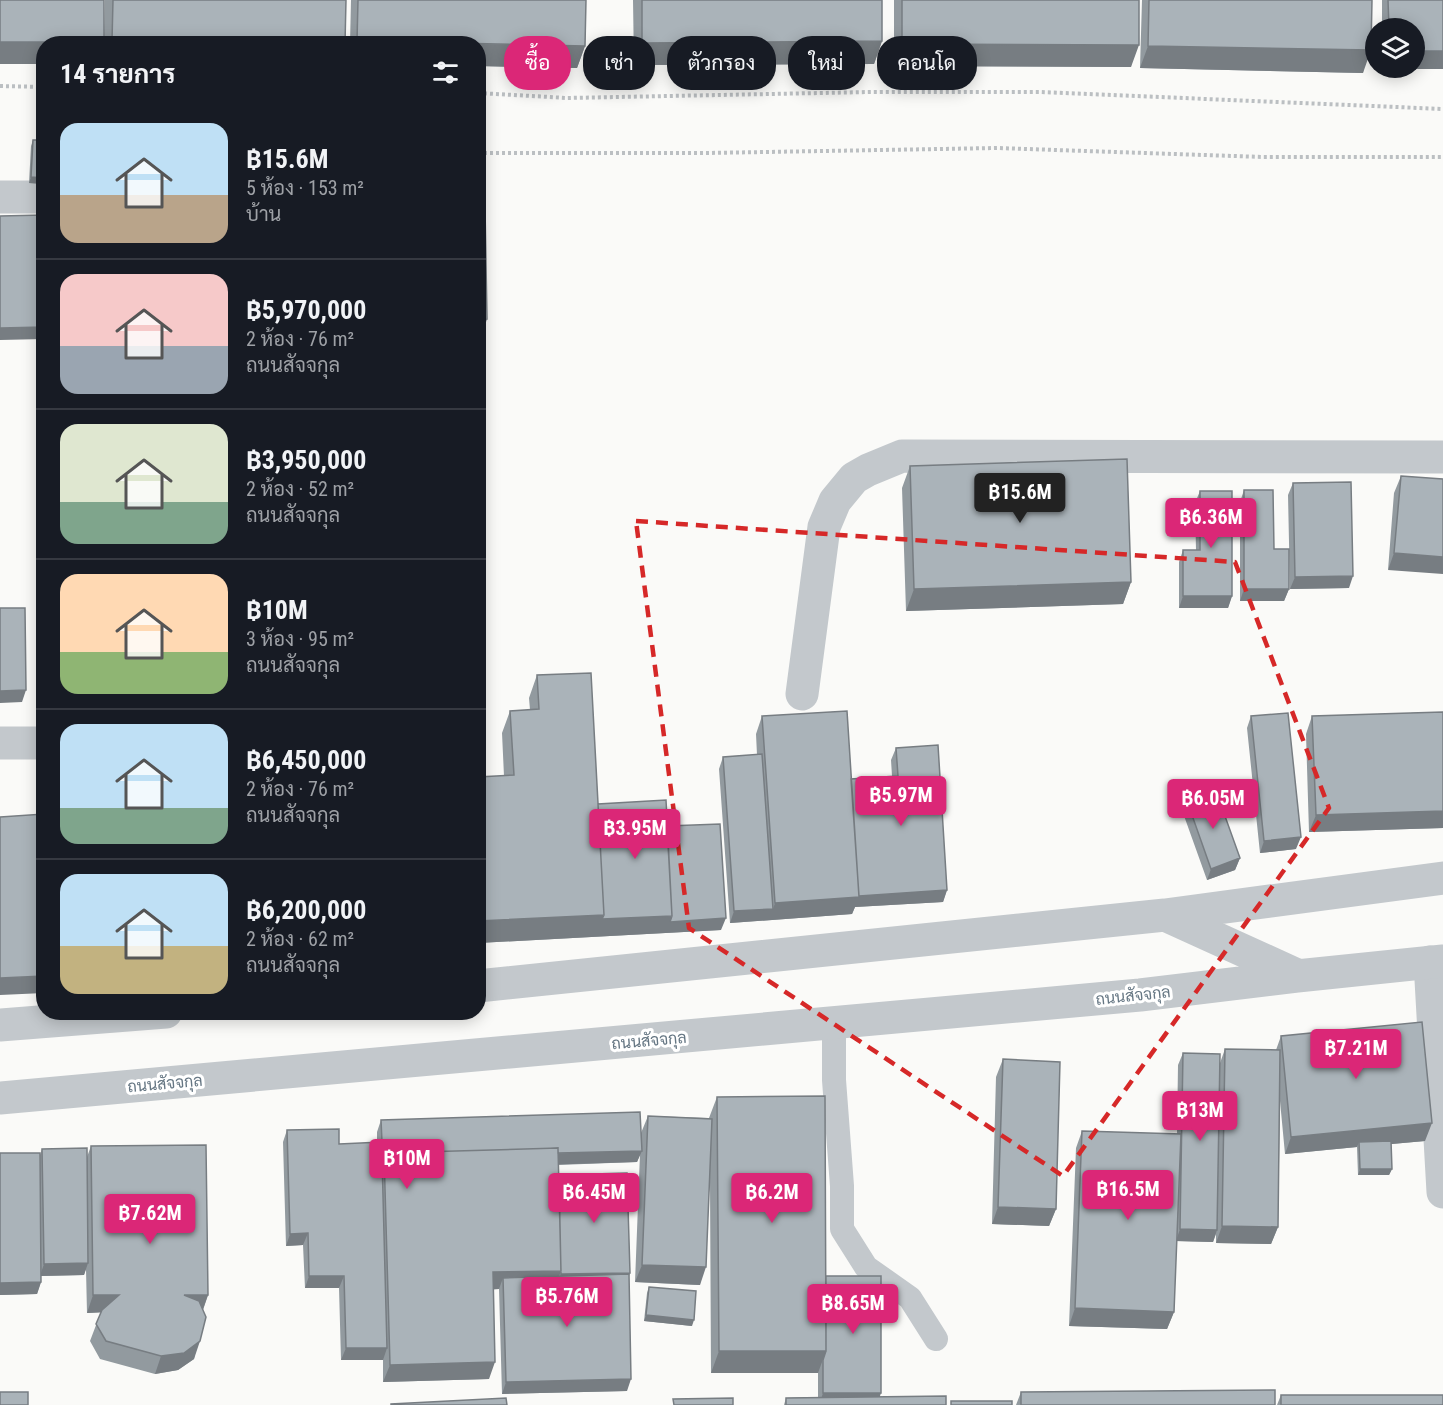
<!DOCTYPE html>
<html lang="th">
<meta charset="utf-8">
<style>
:root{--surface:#171b24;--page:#20242c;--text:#f1f3f6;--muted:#9ea1a6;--line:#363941;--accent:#db2777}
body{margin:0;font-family:"Roboto Condensed",Sarabun,sans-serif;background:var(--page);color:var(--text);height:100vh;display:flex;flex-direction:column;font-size:22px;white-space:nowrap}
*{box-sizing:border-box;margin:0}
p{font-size:20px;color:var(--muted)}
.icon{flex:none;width:33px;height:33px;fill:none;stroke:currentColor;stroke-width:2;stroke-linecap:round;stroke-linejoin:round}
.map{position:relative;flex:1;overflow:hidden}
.side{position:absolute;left:36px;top:36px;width:450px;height:984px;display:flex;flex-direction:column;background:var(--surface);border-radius:24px;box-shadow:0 3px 15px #0003}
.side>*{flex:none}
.hud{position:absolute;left:504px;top:36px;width:570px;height:54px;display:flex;gap:12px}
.buttons{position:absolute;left:1365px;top:18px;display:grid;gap:12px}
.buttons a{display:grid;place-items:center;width:60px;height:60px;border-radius:50%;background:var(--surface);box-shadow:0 3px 15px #0003;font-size:30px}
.price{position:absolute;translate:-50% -51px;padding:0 14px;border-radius:6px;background:var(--accent);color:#fff;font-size:20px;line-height:39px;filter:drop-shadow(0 2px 3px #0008)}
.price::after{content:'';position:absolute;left:50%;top:36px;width:18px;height:14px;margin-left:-9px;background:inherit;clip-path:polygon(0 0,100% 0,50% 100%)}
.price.active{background:#222;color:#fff}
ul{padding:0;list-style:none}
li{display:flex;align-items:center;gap:18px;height:150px;padding:0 24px}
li+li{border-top:2px solid var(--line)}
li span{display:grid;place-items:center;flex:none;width:168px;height:120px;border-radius:18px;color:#555}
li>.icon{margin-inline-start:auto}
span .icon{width:72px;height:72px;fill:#fffc;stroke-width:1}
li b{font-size:26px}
h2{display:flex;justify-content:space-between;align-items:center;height:72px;padding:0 24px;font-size:26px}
.tag{padding:0 21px;border-radius:24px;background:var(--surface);box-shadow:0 3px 15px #0003;font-size:21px;line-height:54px}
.tag.active{background:var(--accent);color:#fff}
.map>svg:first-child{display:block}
</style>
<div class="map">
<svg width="1443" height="1405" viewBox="0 0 1443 1405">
<rect width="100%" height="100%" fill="#fafaf8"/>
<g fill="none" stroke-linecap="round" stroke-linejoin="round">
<path stroke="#bbbfc2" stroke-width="4" stroke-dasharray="3 3" stroke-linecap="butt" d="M 0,86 L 44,87
M 478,93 L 567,98 L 871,92 L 1041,92 L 1443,109
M 478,153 L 707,153 L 997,148 L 1263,157 L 1443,157"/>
<path stroke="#c3c8cc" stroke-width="24" d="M 834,1023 L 834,1080 L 842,1186 L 842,1229 L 866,1267 L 910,1298 L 936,1339"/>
<path stroke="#c3c8cc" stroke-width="33" d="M 0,197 L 44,197
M 802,694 L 824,527 L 835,501 L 854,478 L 868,470 L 902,456 L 1443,457
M 0,743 L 44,743
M 1430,962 L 1443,1192"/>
<path stroke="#c3c8cc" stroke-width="33" d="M 1165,915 L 1297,975
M 478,986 L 1165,915 L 1443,878
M 0,1025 L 166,1012
M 0,1098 L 1140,995 L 1297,976 L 1443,961"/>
</g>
<path fill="#929a9f" d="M 0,0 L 104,0 L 104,37 L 105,0 L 346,0 L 345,44 L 104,44 L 104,43 L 104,44 L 44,44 L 44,64 L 0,64 Z
M 351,0 L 586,0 L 585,46 L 577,68 L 478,66 L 478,44 L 350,44 Z
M 633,0 L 882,0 L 882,41 L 874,64 L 634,65 Z
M 894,0 L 1139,0 L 1131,67 L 894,66 Z
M 1142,0 L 1372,0 L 1363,73 L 1140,68 Z
M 1382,0 L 1443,0 L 1443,69 L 1383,69 L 1383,68 L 1414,68 L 1414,28 L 1382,28 Z
M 33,140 L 44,140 L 44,184 L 29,183 L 31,146 Z
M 910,466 L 1131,582 L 1123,604 L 906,611 L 902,488 Z
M 1401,476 L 1443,479 L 1388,570 L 1394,493 Z
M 1293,483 L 1349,588 L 1290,589 L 1288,495 Z
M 1244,490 L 1289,589 L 1284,601 L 1240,601 L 1240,502 Z
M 1200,491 L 1232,596 L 1228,608 L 1179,608 L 1179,562 L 1183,550 L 1196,550 L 1195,503 Z
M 44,622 L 44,653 L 43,625 Z
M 537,675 L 598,804 L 667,826 L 721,930 L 478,943 L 478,777 L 504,776 L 502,733 L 510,711 L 530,710 L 529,698 Z
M 1443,712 L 1443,828 L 1309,832 L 1306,734 L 1312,716 Z
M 762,716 L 851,779 L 892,776 L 891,760 L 896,748 L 947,890 L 943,902 L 855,907 L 852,914 L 730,923 L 719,769 L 723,757 L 757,755 L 756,734 Z
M 1251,716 L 1296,849 L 1260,853 L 1247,728 Z
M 1187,801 L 1240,858 L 1235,870 L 1207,880 L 1183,813 Z
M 1281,1036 L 1425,1141 L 1391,1144 L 1392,1169 L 1389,1175 L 1358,1175 L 1357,1147 L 1285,1154 L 1280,1101 L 1278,1227 L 1271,1244 L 1216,1243 L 1216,1234 L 1213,1242 L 1176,1241 L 1174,1312 L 1167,1329 L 1069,1326 L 1076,1148 L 1082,1131 L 1177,1134 L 1178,1065 L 1183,1053 L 1220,1063 L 1225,1049 L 1276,1050 Z
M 1003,1059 L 1056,1209 L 1049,1226 L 992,1224 L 996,1077 Z
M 717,1097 L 826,1276 L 880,1397 L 946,1405 L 784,1405 L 786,1398 L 818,1397 L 818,1372 L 818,1373 L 711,1373 L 710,1182 L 700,1285 L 635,1282 L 640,1154 L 637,1162 L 558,1165 L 559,1175 L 629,1276 L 627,1391 L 502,1394 L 499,1289 L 493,1289 L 489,1379 L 383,1382 L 383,1359 L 341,1360 L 339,1288 L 305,1288 L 303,1245 L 286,1246 L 283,1142 L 287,1130 L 339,1144 L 377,1143 L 377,1132 L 381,1120 L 641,1133 L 648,1116 L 709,1118 Z
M 91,1146 L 208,1295 L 203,1310 L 194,1359 L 178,1370 L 155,1374 L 100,1359 L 90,1341 L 101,1312 L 87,1313 L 86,1269 L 84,1275 L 41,1276 L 41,1282 L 37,1294 L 0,1295 L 0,1153 L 40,1155 L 42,1149 L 87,1157 Z
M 649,1287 L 692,1326 L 644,1321 L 647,1293 Z
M 1021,1392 L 1275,1405 L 1016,1405 Z
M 1281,1395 L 1443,1405 L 1277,1405 Z"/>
<path fill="#777d82" d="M 112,41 L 247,44 L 111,44 Z
M 357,41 L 456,44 L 357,44 Z
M 882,41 L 874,64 L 634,65 L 642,43 Z
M 0,42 L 104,42 L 104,44 L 44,44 L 44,64 L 0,64 Z
M 478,44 L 585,46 L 577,68 L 478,66 Z
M 902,44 L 1139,45 L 1131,67 L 894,66 Z
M 1148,46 L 1371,50 L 1363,73 L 1140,68 Z
M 1414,51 L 1443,51 L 1443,69 L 1383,69 L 1383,68 L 1414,68 Z
M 31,177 L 44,178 L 44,184 L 29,183 Z
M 487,319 L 483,331 L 478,331 L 478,320 Z
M 44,327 L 44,339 L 0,340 L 0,328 Z
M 1394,553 L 1443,557 L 1443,574 L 1388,570 Z
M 1353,576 L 1349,588 L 1290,589 L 1295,577 Z
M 1131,582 L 1123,604 L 906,611 L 914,589 Z
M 1244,589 L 1289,589 L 1284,601 L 1240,601 Z
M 1183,596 L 1232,596 L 1228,608 L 1179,608 Z
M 26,690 L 22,702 L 0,703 L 0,691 Z
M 1443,811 L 1443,828 L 1309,832 L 1316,815 Z
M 1301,837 L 1296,849 L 1260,853 L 1264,841 Z
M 1240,858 L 1235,870 L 1207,880 L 1211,869 Z
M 947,890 L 943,902 L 855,907 L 852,914 L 730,923 L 734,911 L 773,909 L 775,903 L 857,896 Z
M 604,915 L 726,918 L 721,930 L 478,943 L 478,921 Z
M 44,976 L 44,993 L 0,995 L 0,978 Z
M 1432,1123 L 1425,1141 L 1359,1147 L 1359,1142 L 1357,1147 L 1285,1154 L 1291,1137 Z
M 642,1151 L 637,1162 L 384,1170 L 384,1158 Z
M 1360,1169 L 1392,1169 L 1389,1175 L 1358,1175 Z
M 998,1207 L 1056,1209 L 1049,1226 L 992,1224 Z
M 1222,1226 L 1278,1227 L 1271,1244 L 1216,1243 Z
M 1180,1229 L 1217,1230 L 1213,1242 L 1176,1241 Z
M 308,1233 L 303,1245 L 286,1246 L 290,1234 Z
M 88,1263 L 84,1275 L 40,1276 L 44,1264 Z
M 642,1265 L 706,1267 L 700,1285 L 635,1282 Z
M 561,1271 L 555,1288 L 503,1278 L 499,1289 L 487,1290 L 493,1272 Z
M 630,1273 L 626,1285 L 556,1286 L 561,1274 Z
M 309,1276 L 344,1276 L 339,1288 L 305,1288 Z
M 41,1282 L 37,1294 L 0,1295 L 0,1283 Z
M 93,1295 L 119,1295 L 112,1312 L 87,1313 Z
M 184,1295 L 208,1295 L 202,1312 Z
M 1075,1308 L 1174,1312 L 1167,1329 L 1069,1326 Z
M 646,1315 L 694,1320 L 692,1326 L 644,1321 Z
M 200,1341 L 194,1359 L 178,1370 L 155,1374 L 161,1356 Z
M 346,1348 L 387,1348 L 383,1360 L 341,1360 Z
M 719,1351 L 826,1351 L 818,1373 L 711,1373 Z
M 495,1362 L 489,1379 L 383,1382 L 390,1365 Z
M 631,1379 L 627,1391 L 502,1394 L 506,1382 Z
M 823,1393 L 881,1393 L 877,1405 L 819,1405 Z"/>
<path fill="#aab3b9" stroke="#777d82" stroke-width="1.5" d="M 0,0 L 104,0 L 104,42 L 0,42 Z
M 113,0 L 346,0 L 345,44 L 247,44 L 112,41 Z
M 358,0 L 586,0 L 585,46 L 357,41 Z
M 642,0 L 882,0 L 882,41 L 642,43 Z
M 902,0 L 1139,0 L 1139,45 L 902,44 Z
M 1149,0 L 1372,0 L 1371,50 L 1148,46 Z
M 1388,0 L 1443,0 L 1443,51 L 1414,51 L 1414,28 L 1389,28 Z
M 33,140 L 44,140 L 44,178 L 31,177 Z
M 478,207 L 485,207 L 487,319 L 478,320 Z
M 44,215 L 44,327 L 0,328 L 0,216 Z
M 1127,459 L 1131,582 L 914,589 L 910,466 Z
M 1401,476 L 1443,479 L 1443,557 L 1394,553 Z
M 1351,482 L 1353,576 L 1295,577 L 1293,483 Z
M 1244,490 L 1273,490 L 1274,549 L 1289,549 L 1289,589 L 1244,589 Z
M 1200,491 L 1232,491 L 1232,596 L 1183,596 L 1183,550 L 1200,550 Z
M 0,608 L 25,608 L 26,690 L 0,691 Z
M 591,673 L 604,915 L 478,921 L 478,777 L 514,775 L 510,711 L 539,709 L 537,675 Z
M 847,711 L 859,897 L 775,903 L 762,716 Z
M 1443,712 L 1443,811 L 1316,815 L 1312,716 Z
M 1288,713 L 1301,837 L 1264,841 L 1251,716 Z
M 938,745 L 947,890 L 859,896 L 851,779 L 898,776 L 896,748 Z
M 762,754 L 773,909 L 734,911 L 723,757 Z
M 1216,791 L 1240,858 L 1211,869 L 1187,801 Z
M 666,800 L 672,916 L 602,919 L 604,915 L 598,804 Z
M 44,814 L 44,976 L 0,978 L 0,817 Z
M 720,824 L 726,918 L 670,922 L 672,916 L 667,826 Z
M 1422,1022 L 1432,1123 L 1291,1137 L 1281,1036 Z
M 1225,1049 L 1280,1050 L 1278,1227 L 1222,1226 Z
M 1183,1053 L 1220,1054 L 1217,1230 L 1180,1229 Z
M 1003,1059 L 1060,1062 L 1056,1209 L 998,1207 Z
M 825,1096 L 826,1351 L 719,1351 L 717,1097 Z
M 640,1112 L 642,1151 L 558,1153 L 558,1148 L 384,1153 L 382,1158 L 387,1348 L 346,1348 L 344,1276 L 309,1276 L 308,1233 L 290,1234 L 287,1130 L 339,1129 L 339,1144 L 382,1142 L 381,1120 Z
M 648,1116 L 712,1119 L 706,1267 L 642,1265 Z
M 1082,1131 L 1181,1134 L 1174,1312 L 1075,1308 Z
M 1391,1141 L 1392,1169 L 1360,1169 L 1359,1142 Z
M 206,1145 L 208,1295 L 184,1295 L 199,1301 L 206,1317 L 200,1341 L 184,1353 L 161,1356 L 106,1341 L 96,1324 L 102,1310 L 119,1295 L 93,1295 L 91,1146 Z
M 87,1148 L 88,1263 L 44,1264 L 42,1149 Z
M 558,1148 L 561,1271 L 493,1272 L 495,1362 L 390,1365 L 384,1153 Z
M 0,1153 L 40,1153 L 41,1282 L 0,1283 Z
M 627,1173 L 630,1273 L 561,1274 L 559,1175 Z
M 629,1274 L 631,1379 L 506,1382 L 503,1278 Z
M 826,1276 L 881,1276 L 881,1393 L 823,1393 L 823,1360 L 826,1351 Z
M 649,1287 L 696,1291 L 694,1320 L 646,1315 Z
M 1275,1390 L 1275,1405 L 1021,1405 L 1021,1392 Z
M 0,1392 L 28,1392 L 28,1405 L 0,1405 Z
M 1281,1395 L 1443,1395 L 1443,1405 L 1281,1405 Z
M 946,1396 L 946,1405 L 786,1405 L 786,1398 Z
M 506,1398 L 507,1405 L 391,1405 L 391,1404 Z
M 733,1398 L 733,1405 L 674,1405 L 673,1399 Z
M 951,1401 L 1012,1401 L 1012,1405 L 951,1405 Z"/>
<path fill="none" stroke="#d62828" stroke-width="4.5" stroke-dasharray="12 8" stroke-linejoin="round" d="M 636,521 L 1235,562 L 1329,808 L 1063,1176 L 689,928 Z"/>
<g text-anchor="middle" stroke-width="6" stroke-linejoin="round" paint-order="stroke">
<g font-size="16" fill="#657683" stroke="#fff">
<text transform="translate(1133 995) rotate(-6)" y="6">ถนนสัจจกุล</text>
<text transform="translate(649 1040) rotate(-5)" y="6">ถนนสัจจกุล</text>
<text transform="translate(165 1083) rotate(-5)" y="6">ถนนสัจจกุล</text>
</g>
</g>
</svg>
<div class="buttons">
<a><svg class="icon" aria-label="layers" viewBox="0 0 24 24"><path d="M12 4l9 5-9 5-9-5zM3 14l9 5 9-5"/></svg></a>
</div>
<b class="price active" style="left:1020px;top:524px">฿15.6M</b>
<b class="price" style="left:1211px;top:549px">฿6.36M</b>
<b class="price" style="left:901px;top:827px">฿5.97M</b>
<b class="price" style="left:1213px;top:830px">฿6.05M</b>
<b class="price" style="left:635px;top:860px">฿3.95M</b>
<b class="price" style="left:1356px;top:1080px">฿7.21M</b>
<b class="price" style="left:1200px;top:1142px">฿13M</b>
<b class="price" style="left:407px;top:1190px">฿10M</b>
<b class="price" style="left:1128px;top:1221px">฿16.5M</b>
<b class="price" style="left:594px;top:1224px">฿6.45M</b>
<b class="price" style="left:772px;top:1224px">฿6.2M</b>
<b class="price" style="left:150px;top:1245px">฿7.62M</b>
<b class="price" style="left:567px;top:1328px">฿5.76M</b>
<b class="price" style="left:853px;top:1335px">฿8.65M</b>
<div class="hud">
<a class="tag active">ซื้อ</a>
<a class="tag">เช่า</a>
<a class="tag">ตัวกรอง</a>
<a class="tag">ใหม่</a>
<a class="tag">คอนโด</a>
</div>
<section class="side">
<h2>14 รายการ<svg class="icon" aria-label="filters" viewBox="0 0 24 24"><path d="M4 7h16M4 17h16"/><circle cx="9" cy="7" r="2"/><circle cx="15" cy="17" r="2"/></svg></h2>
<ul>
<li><span style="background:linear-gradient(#bfe0f5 60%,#b9a48a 0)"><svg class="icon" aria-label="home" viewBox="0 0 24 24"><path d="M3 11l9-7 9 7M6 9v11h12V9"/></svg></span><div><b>฿15.6M</b><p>5 ห้อง · 153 m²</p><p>บ้าน</p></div></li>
<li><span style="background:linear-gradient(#f6c9c9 60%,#9aa5b1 0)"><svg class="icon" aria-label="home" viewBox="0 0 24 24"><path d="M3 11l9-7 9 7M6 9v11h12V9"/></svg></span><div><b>฿5,970,000</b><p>2 ห้อง · 76 m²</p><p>ถนนสัจจกุล</p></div></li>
<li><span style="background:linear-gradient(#dfe7d0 65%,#7fa58c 0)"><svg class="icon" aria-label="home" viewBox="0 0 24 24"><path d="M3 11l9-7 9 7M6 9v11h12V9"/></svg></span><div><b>฿3,950,000</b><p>2 ห้อง · 52 m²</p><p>ถนนสัจจกุล</p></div></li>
<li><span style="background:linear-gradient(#ffd9b3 65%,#8fb573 0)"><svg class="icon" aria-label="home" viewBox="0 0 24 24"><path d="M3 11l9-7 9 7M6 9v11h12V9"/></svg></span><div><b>฿10M</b><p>3 ห้อง · 95 m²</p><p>ถนนสัจจกุล</p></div></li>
<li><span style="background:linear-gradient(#bfe0f5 70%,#7fa58c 0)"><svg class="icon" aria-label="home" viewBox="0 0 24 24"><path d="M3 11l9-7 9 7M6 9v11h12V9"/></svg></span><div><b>฿6,450,000</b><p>2 ห้อง · 76 m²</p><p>ถนนสัจจกุล</p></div></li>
<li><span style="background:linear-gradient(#bfe0f5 60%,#c2b280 0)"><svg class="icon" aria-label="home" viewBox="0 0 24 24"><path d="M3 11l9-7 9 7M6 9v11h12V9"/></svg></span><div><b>฿6,200,000</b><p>2 ห้อง · 62 m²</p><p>ถนนสัจจกุล</p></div></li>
</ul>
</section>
</div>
